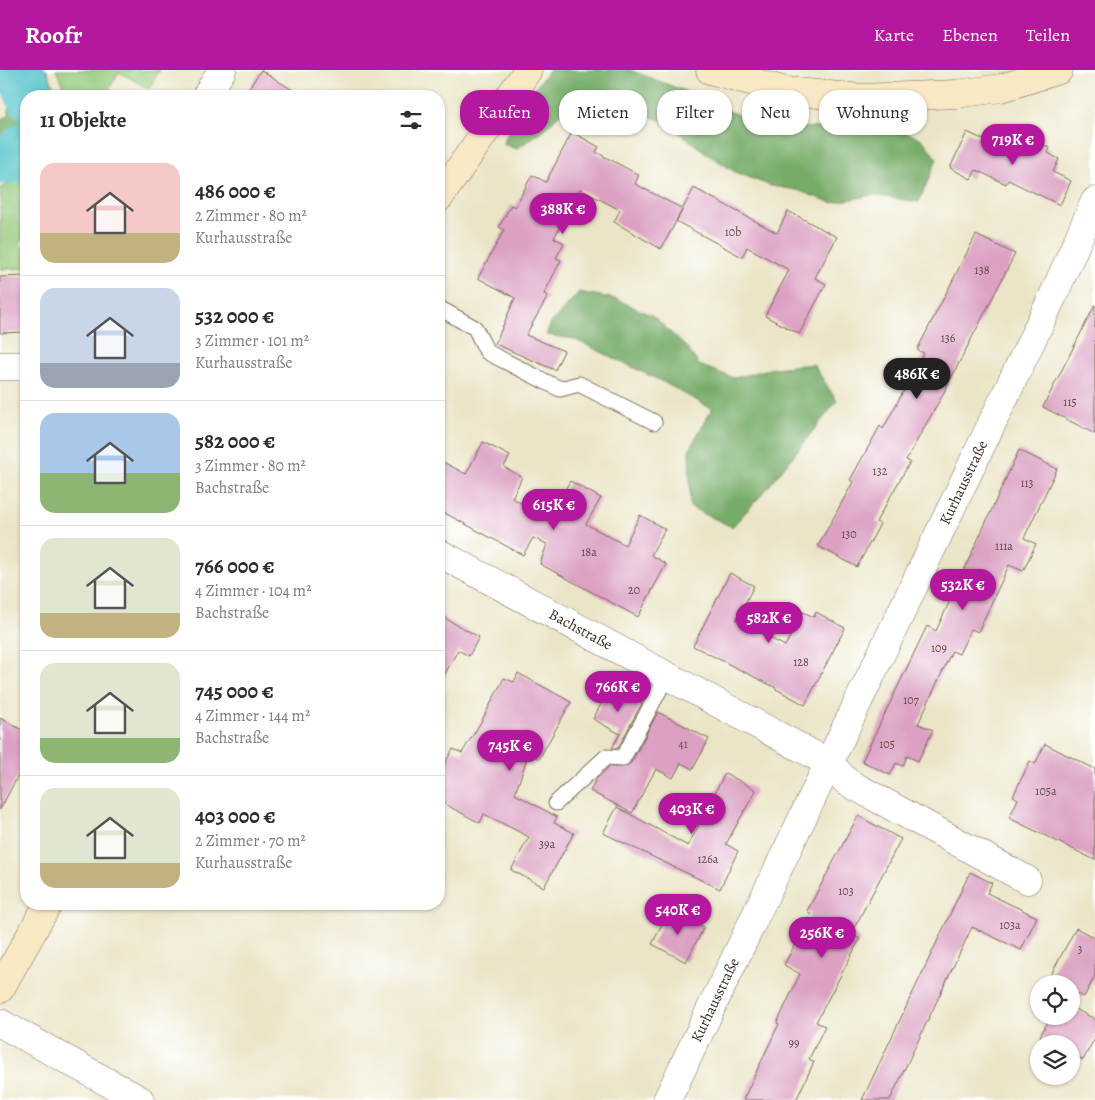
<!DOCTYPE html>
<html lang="de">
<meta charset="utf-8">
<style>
:root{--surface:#fff;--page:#f2f2f3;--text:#2b2b33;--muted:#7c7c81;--line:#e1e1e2;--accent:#b5179e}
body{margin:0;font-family:Alegreya,serif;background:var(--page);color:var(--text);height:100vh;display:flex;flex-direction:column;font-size:19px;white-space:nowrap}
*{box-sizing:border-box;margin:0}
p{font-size:16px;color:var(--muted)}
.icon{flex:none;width:28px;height:28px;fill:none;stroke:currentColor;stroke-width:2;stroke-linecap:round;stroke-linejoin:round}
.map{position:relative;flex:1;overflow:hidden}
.panel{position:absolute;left:20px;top:20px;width:425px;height:820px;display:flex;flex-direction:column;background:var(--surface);border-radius:20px;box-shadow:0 1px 4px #0004}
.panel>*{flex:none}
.banner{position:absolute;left:460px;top:20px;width:475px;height:45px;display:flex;gap:10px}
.fabs{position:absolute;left:1030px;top:905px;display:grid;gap:10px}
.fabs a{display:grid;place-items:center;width:50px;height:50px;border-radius:50%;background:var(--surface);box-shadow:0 1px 4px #0004;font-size:25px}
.price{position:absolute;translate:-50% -42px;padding:0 11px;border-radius:18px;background:var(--accent);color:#fff;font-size:16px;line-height:32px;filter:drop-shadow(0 1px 2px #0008)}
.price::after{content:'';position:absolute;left:50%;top:30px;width:15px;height:11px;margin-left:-8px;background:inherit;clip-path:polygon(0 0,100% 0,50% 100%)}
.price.on{background:#222;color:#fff}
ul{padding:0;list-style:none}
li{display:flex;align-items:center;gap:15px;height:125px;padding:0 20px}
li+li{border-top:1px solid var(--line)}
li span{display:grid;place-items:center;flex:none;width:140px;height:100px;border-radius:15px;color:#555}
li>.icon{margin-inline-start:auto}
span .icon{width:60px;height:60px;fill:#fffc;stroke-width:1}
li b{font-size:21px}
h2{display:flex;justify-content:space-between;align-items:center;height:60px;padding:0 20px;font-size:21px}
.chip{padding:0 18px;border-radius:20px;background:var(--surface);box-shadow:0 1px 4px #0004;font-size:18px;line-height:45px}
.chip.on{background:var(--accent);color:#fff}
header{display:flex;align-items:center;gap:30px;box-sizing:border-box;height:70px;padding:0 25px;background:var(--accent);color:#fff}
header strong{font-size:24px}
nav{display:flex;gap:28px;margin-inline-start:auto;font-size:18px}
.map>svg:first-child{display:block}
</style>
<header>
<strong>Roofr</strong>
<nav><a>Karte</a><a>Ebenen</a><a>Teilen</a></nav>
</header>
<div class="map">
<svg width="1095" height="1030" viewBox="0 0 1095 1030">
<rect width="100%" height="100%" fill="#fff"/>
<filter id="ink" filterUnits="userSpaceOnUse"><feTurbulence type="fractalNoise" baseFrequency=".02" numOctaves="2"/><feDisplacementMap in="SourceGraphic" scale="10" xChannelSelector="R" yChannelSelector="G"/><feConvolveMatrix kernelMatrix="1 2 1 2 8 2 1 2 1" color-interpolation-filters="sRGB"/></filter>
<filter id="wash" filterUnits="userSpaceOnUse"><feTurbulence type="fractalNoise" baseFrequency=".0096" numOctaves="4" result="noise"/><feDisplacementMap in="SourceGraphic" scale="20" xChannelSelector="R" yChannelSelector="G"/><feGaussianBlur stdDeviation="1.12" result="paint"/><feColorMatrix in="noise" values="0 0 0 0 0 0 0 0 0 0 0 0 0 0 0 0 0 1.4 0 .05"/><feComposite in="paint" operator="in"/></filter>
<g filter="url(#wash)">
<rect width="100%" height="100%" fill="#ebe5c7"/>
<path fill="#93c778" stroke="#67784b" d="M 56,0 L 160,0 L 149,19 L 119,2 L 105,26 L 63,26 L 64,18 Z
M 26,106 L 26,163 L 19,176 L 26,180 L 26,198 L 0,199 L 0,118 Z"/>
<path fill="#76ac68" stroke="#586b43" d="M 2,0 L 47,0 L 56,22 L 55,26 L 26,26 L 26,94 L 0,107 L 0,49 L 9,46 L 9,11 Z
M 549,0 L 630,0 L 685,21 L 738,45 L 791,57 L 899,60 L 922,69 L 937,89 L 919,132 L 873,125 L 832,133 L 797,120 L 771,116 L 735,102 L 706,83 L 667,53 L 639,42 L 596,30 L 570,34 L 543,61 L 516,79 L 503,74 L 517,40 Z
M 579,222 L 616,229 L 653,246 L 687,278 L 699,295 L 734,308 L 773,298 L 813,294 L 837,331 L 765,421 L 732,457 L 690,437 L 689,380 L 712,339 L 665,313 L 574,269 L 546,265 L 551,253 Z"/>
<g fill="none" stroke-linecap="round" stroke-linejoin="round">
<path stroke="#56c4ca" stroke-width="49" d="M 17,0 L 25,13 L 30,26
M 0,90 L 11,89 L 26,76"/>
</g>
<g id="blocks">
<path fill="#dba0c2" d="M 261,0 L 302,26 L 244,26 Z
M 572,62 L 599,77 L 596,82 L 639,105 L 635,114 L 683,139 L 661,179 L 614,152 L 620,140 L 580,119 L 554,168 L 564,173 L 556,188 L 561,190 L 544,224 L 548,226 L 526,265 L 564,281 L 555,300 L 495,274 L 515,228 L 478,208 L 504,160 L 499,157 L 511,135 L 515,137 L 532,105 L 546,112 Z
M 967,62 L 1008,81 L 1012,71 L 1023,77 L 1028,67 L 1050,78 L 1048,83 L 1059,89 L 1053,102 L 1071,111 L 1060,135 L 1008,110 L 1006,114 L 976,100 L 971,109 L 950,98 Z
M 694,118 L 777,163 L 788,141 L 837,167 L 815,208 L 826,214 L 799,264 L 765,246 L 789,200 L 747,177 L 742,187 L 676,151 Z
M 976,165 L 1015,184 L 942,326 L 906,390 L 910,392 L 876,452 L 880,454 L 857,497 L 818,476 L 853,412 L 850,410 L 880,356 L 883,359 L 924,283 L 917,280 Z
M 24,206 L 26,262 L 0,263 L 0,207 Z
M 1095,235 L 1095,364 L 1043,337 Z
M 483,372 L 510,386 L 504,397 L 522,407 L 512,428 L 549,449 L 570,411 L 601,428 L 586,454 L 625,475 L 640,445 L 665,459 L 651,485 L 666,494 L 638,547 L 540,494 L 547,474 L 533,468 L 523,485 L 439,440 L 439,390 L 466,404 Z
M 1019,380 L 1057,399 L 1024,468 L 1036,474 L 1023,501 L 1009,495 L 978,562 L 971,559 L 959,584 L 952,581 L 918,654 L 933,660 L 918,691 L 907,686 L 903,696 L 896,693 L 890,705 L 862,691 L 927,556 L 936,561 Z
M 730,503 L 754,516 L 736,550 L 785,576 L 803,542 L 814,547 L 816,542 L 845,558 L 805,635 L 776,619 L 776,618 L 693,576 Z
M 439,545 L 479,567 L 469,586 L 458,580 L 439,615 Z
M 518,603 L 571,632 L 539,689 L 529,682 L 515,724 L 557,747 L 554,753 L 574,763 L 544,817 L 511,800 L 529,767 L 484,744 L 480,753 L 439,731 L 439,704 L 453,679 L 462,683 L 481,652 L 504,608 L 514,612 Z
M 611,616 L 642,633 L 618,678 L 612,678 L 620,664 L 593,649 Z
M 658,642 L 709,669 L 693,699 L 681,693 L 673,708 L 656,699 L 632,743 L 590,721 L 596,709 L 609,697 L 623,697 L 631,693 Z
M 0,648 L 26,662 L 26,690 L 0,740 Z
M 1045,674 L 1095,699 L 1095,790 L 1009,748 L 1018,729 L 1013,726 L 1030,691 L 1035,694 Z
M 725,703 L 756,720 L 726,774 L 738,781 L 720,819 L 603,763 L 617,737 L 688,776 Z
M 858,746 L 901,769 L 851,864 L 860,869 L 816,952 L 825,956 L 809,989 L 814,992 L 796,1030 L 743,1030 L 779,954 L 777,953 L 800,904 L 784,895 L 811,844 L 807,841 Z
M 970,802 L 992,813 L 987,823 L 1037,847 L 1021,880 L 972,857 L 890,1030 L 862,1030 Z
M 670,839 L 704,857 L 686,892 L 652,874 Z
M 1076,858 L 1095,868 L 1095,906 L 1084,927 L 1071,921 L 1071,914 L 1059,914 L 1049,908 Z
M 1071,937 L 1095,949 L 1095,968 L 1083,990 L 1071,983 L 1071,974 L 1054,974 L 1040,966 L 1051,946 L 1071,946 Z"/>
</g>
</g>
<g filter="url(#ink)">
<use href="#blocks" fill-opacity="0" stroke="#796b59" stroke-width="1"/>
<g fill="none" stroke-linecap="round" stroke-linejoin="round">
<defs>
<path id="lane" d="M 439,238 L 475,258 L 487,282 L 560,319 L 579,314 L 654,352
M 556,733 L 606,687 L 623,688 L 667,606"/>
<g id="street">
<path d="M 206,26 L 222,0"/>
<path d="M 0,296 L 26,296"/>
<path id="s1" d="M 439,483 L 829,693 L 847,712 L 1027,810"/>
<path d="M 0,953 L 140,1030"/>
<path id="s2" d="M 667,1030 L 1053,226 L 1095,131"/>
</g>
<path id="secondary" d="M 710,0 L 786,21 L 861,28 L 956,24 L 1001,18 L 1059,0
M 439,128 L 528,0
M 0,919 L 48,834"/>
</defs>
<use href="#lane" stroke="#796b59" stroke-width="17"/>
<use href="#street" stroke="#796b59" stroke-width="29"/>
<use href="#secondary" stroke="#796b59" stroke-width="29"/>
<use href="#lane" stroke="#fff" stroke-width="15"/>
<use href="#street" stroke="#fff" stroke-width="28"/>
<use href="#secondary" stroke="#f8e8c3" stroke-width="28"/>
</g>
</g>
<g text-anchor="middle" stroke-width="5" stroke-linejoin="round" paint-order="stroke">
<g font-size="12" fill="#634847">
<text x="733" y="166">10b</text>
<text x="982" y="204">138</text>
<text x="948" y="272">136</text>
<text x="1070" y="336">115</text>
<text x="880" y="405">132</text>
<text x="1027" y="417">113</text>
<text x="849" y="468">130</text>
<text x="1004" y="480">111a</text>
<text x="589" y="486">18a</text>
<text x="634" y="524">20</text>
<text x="939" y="582">109</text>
<text x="801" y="596">128</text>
<text x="911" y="634">107</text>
<text x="683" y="678">41</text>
<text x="887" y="678">105</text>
<text x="1046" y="725">105a</text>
<text x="547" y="778">39a</text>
<text x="708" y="793">126a</text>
<text x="846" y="825">103</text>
<text x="1010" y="859">103a</text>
<text x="1080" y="883">3</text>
<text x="794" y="977">99</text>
</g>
<g font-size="15" fill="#3b2a1e" stroke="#fff">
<text dy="5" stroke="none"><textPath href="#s2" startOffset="685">Kurhausstraße</textPath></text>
<text dy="5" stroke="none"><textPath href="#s1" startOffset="161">Bachstraße</textPath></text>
<text dy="5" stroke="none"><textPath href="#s2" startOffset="111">Kurhausstraße</textPath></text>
</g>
</g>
</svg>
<div class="fabs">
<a><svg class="icon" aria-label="locate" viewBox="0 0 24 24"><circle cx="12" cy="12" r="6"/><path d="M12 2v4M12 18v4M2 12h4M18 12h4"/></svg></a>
<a><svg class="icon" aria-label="layers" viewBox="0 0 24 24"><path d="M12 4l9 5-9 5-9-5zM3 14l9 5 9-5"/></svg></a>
</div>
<b class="price" style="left:1013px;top:96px">719K €</b>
<b class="price" style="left:563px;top:165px">388K €</b>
<b class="price on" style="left:917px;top:330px">486K €</b>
<b class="price" style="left:554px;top:461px">615K €</b>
<b class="price" style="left:963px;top:541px">532K €</b>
<b class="price" style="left:769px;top:574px">582K €</b>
<b class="price" style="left:618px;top:643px">766K €</b>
<b class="price" style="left:510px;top:702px">745K €</b>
<b class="price" style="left:692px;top:765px">403K €</b>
<b class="price" style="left:678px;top:866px">540K €</b>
<b class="price" style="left:822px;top:889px">256K €</b>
<div class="banner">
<a class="chip on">Kaufen</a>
<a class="chip">Mieten</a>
<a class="chip">Filter</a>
<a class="chip">Neu</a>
<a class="chip">Wohnung</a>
</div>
<section class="panel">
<h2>11 Objekte<svg class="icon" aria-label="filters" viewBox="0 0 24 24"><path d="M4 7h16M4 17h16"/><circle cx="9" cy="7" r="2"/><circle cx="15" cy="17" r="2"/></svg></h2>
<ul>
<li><span style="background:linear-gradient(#f6c9c9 70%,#c2b280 0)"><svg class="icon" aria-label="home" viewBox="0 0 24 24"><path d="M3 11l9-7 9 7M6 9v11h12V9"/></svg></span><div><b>486 000 €</b><p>2 Zimmer · 80 m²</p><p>Kurhausstraße</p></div></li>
<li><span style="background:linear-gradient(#c9d6e8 75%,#9aa5b1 0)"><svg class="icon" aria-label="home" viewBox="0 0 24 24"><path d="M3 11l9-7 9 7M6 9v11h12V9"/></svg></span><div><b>532 000 €</b><p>3 Zimmer · 101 m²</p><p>Kurhausstraße</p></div></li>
<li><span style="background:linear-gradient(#a9c7e8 60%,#8fb573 0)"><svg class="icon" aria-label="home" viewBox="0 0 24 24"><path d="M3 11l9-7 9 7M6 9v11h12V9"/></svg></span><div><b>582 000 €</b><p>3 Zimmer · 80 m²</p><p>Bachstraße</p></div></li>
<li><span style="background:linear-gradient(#dfe7d0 75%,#c2b280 0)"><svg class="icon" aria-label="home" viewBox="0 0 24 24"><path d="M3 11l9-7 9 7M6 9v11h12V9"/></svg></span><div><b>766 000 €</b><p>4 Zimmer · 104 m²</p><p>Bachstraße</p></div></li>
<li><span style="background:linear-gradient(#dfe7d0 75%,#8fb573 0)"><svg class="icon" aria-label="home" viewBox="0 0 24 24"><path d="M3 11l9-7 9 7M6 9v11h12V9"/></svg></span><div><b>745 000 €</b><p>4 Zimmer · 144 m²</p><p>Bachstraße</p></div></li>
<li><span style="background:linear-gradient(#dfe7d0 75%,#c2b280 0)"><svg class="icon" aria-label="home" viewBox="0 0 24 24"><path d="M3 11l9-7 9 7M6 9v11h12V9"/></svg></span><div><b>403 000 €</b><p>2 Zimmer · 70 m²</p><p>Kurhausstraße</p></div></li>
</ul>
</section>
</div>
